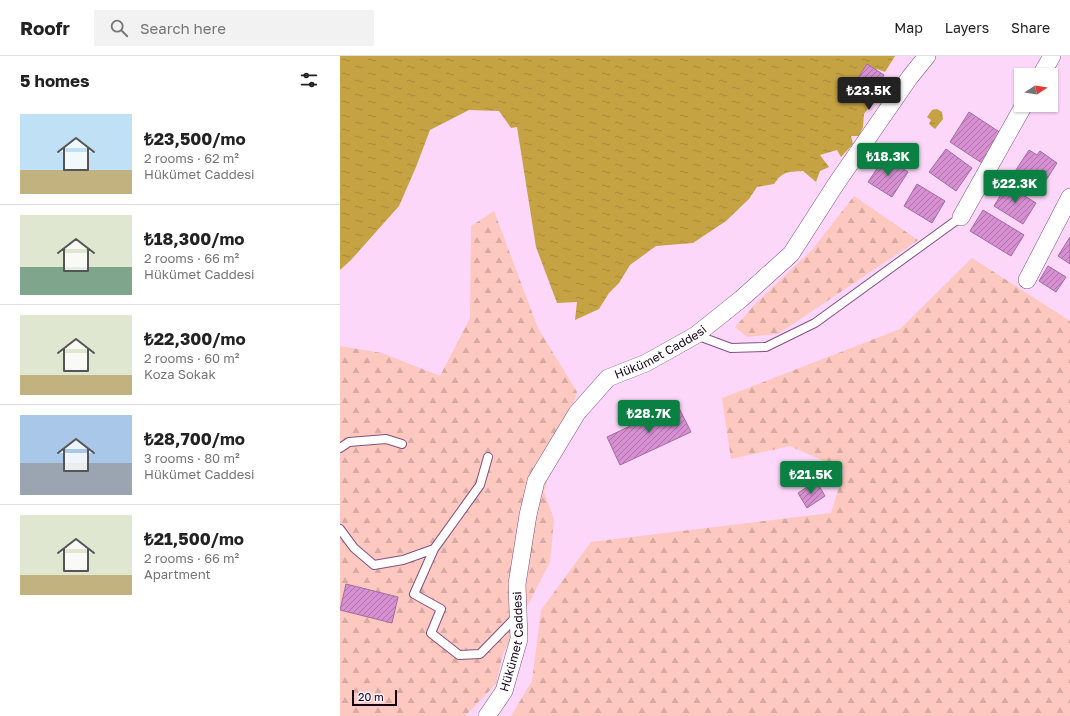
<!DOCTYPE html>
<meta charset="utf-8">
<style>
:root{--surface:#fff;--page:#f2f2f2;--text:#222;--muted:#767676;--line:#e0e0e0;--accent:#0b8043}
body{margin:0;font-family:"Golos Text",sans-serif;background:var(--page);color:var(--text);height:100vh;display:flex;flex-direction:column;font-size:15px;white-space:nowrap}
*{box-sizing:border-box;margin:0}
p{font-size:13px;color:var(--muted)}
.icon{flex:none;width:22px;height:22px;fill:none;stroke:currentColor;stroke-width:2;stroke-linecap:round;stroke-linejoin:round}
.map{position:relative;flex:1;overflow:hidden}
.sheet{display:flex;flex-direction:column;background:var(--surface);width:340px}
.sheet>*{flex:none}
.needle{width:26px;rotate:78deg}
.tools{position:absolute;left:674px;top:12px;display:grid;gap:8px}
.tools a{display:grid;place-items:center;width:44px;height:44px;border-radius:0px;background:var(--surface);box-shadow:0 1px 3px #0004;font-size:20px}
.scale{position:absolute;left:12px;bottom:10px;width:45px;box-sizing:border-box;padding-left:4px;border:2px solid #160316;border-top:0;font-size:11px;line-height:14px;white-space:nowrap;color:#160316;-webkit-text-stroke:3px #faeef9;paint-order:stroke}
.price{position:absolute;translate:-50% -34px;padding:0 9px;border-radius:4px;background:var(--accent);color:#fff;font-size:13px;line-height:26px;filter:drop-shadow(0 1px 2px #0008)}
.price::after{content:'';position:absolute;left:50%;top:24px;width:12px;height:9px;margin-left:-6px;background:inherit;clip-path:polygon(0 0,100% 0,50% 100%)}
.price.active{background:#222;color:#fff}
ul{padding:0;list-style:none}
li{display:flex;align-items:center;gap:12px;height:100px;padding:0 20px}
li+li{border-top:1px solid var(--line)}
li span{display:grid;place-items:center;flex:none;width:112px;height:80px;border-radius:0px;color:#555}
li>.icon{margin-inline-start:auto}
span .icon{width:48px;height:48px;fill:#fffc;stroke-width:1}
li b{font-size:17px}
h2{display:flex;justify-content:space-between;align-items:center;height:48px;padding:0 20px;font-size:17px}
header{display:flex;align-items:center;gap:24px;box-sizing:border-box;height:56px;padding:0 20px;background:var(--surface);border-bottom:1px solid var(--line)}
header strong{font-size:19px}
nav{display:flex;gap:22px;margin-inline-start:auto;font-size:14px}
.search{width:280px;height:36px;background:var(--page);display:flex;align-items:center;gap:10px;box-sizing:border-box;padding:0 14px;border-radius:0px;color:var(--muted);font-size:15px}
main{display:flex;flex:1;min-height:0}
.map>svg:first-child{display:block}
</style>
<header>
<strong>Roofr</strong>
<div class="search"><svg class="icon" aria-label="search" viewBox="0 0 24 24"><circle cx="10" cy="10" r="6"/><path d="M15 15l6 6"/></svg>Search here</div>
<nav><a>Map</a><a>Layers</a><a>Share</a></nav>
</header>
<main>
<section class="sheet">
<h2>5 homes<svg class="icon" aria-label="filters" viewBox="0 0 24 24"><path d="M4 7h16M4 17h16"/><circle cx="9" cy="7" r="2"/><circle cx="15" cy="17" r="2"/></svg></h2>
<ul>
<li><span style="background:linear-gradient(#bfe0f5 70%,#c2b280 0)"><svg class="icon" aria-label="home" viewBox="0 0 24 24"><path d="M3 11l9-7 9 7M6 9v11h12V9"/></svg></span><div><b>₺23,500/mo</b><p>2 rooms · 62 m²</p><p>Hükümet Caddesi</p></div></li>
<li><span style="background:linear-gradient(#dfe7d0 65%,#7fa58c 0)"><svg class="icon" aria-label="home" viewBox="0 0 24 24"><path d="M3 11l9-7 9 7M6 9v11h12V9"/></svg></span><div><b>₺18,300/mo</b><p>2 rooms · 66 m²</p><p>Hükümet Caddesi</p></div></li>
<li><span style="background:linear-gradient(#dfe7d0 75%,#c2b280 0)"><svg class="icon" aria-label="home" viewBox="0 0 24 24"><path d="M3 11l9-7 9 7M6 9v11h12V9"/></svg></span><div><b>₺22,300/mo</b><p>2 rooms · 60 m²</p><p>Koza Sokak</p></div></li>
<li><span style="background:linear-gradient(#a9c7e8 60%,#9aa5b1 0)"><svg class="icon" aria-label="home" viewBox="0 0 24 24"><path d="M3 11l9-7 9 7M6 9v11h12V9"/></svg></span><div><b>₺28,700/mo</b><p>3 rooms · 80 m²</p><p>Hükümet Caddesi</p></div></li>
<li><span style="background:linear-gradient(#dfe7d0 75%,#c2b280 0)"><svg class="icon" aria-label="home" viewBox="0 0 24 24"><path d="M3 11l9-7 9 7M6 9v11h12V9"/></svg></span><div><b>₺21,500/mo</b><p>2 rooms · 66 m²</p><p>Apartment</p></div></li>
</ul>
</section>
<div class="map">
<svg width="730" height="660" viewBox="0 0 730 660">
<defs>
<pattern id="forest-firs" width="22" height="20" patternUnits="userSpaceOnUse"><rect width="22" height="20" fill="#fdc8c0"/><path d="M5 1l3.5 6h-7zM16 11l3.5 6h-7z" fill="#d8aaa4"/></pattern>
<pattern id="water-ripples" width="26" height="14" patternUnits="userSpaceOnUse"><rect width="26" height="14" fill="#c5a242"/><path d="M2 4q2-2 4 0t4 0M15 11q2-2 4 0t4 0" fill="none" stroke="#a88a39"/></pattern>
<pattern id="building-hatch" width="6" height="6" patternUnits="userSpaceOnUse"><rect width="6" height="6" fill="#d690d2"/><path d="M-1 1l2-2M0 6l6-6M5 7l2-2" fill="none" stroke="#ad73a9"/></pattern>
</defs>
<rect width="100%" height="100%" fill="#fdd7fa"/>
<path fill="url(#forest-firs)" d="M 514,140 L 578,184 L 438,278 L 407,281 L 395,271 L 416,247 L 472,194 Z
M 154,155 L 198,272 L 237,336 L 204,435 L 214,464 L 210,506 L 163,598 L 156,628 L 125,660 L 0,660 L 0,290 L 42,297 L 100,320 L 130,262 L 131,170 Z
M 632,202 L 730,265 L 730,660 L 171,660 L 192,625 L 201,554 L 251,486 L 491,457 L 504,414 L 450,390 L 391,403 L 382,342 L 560,273 Z"/>
<path fill="url(#water-ripples)" d="M 0,0 L 555,0 L 545,16 L 537,13 L 520,41 L 531,49 L 524,58 L 523,71 L 519,80 L 511,80 L 513,88 L 501,101 L 497,94 L 480,99 L 489,111 L 480,115 L 476,126 L 463,115 C 447,116 443,115 434,128 L 417,131 L 409,143 L 386,165 L 353,187 L 316,190 L 290,209 L 279,227 L 269,237 L 259,253 L 235,264 L 237,246 L 217,247 L 196,191 L 177,71 L 171,72 L 159,55 L 129,54 L 90,74 L 76,111 L 59,150 L 11,204 L 0,214 Z
M 597,53 L 602,56 L 603,63 L 595,73 L 589,68 L 591,64 L 587,61 L 592,54 Z
M 558,89 L 569,96 L 559,110 L 549,103 Z"/>
<path fill="url(#building-hatch)" stroke="#a46ca1" d="M 527,8 L 544,19 L 530,41 L 513,30 Z
M 629,56 L 661,77 L 642,107 L 610,86 Z
M 606,93 L 632,112 L 616,135 L 589,116 Z
M 689,94 L 697,99 L 700,95 L 717,107 L 696,140 L 670,123 Z
M 545,101 L 568,116 L 552,141 L 528,126 Z
M 577,128 L 605,145 L 592,167 L 564,150 Z
M 667,129 L 696,147 L 683,168 L 654,150 Z
M 643,154 L 684,179 L 671,200 L 630,175 Z
M 730,181 L 730,208 L 718,200 Z
M 708,210 L 726,221 L 716,236 L 699,225 Z
M 337,348 L 351,376 L 280,409 L 267,381 Z
M 478,428 L 485,440 L 467,452 L 458,437 L 470,429 L 472,432 Z
M 6,528 L 58,541 L 52,567 L 0,554 Z"/>
<g fill="none" stroke-linecap="round" stroke-linejoin="round">
<defs>
<path id="service" d="M 356,279 L 391,292 L 426,291 L 475,267 L 621,161
M 0,392 L 9,386 L 46,383 L 62,388
M 0,473 L 14,492 L 34,509 L 63,504 L 94,493 L 140,429 L 148,401
M 94,493 L 74,538 L 101,553 L 91,577 L 119,599 L 140,598 L 177,560"/>
<g id="minor">
<path d="M 701,19 L 712,0"/>
<path d="M 621,161 L 684,49"/>
<path d="M 687,224 L 730,141"/>
<path id="s1" d="M 147,660 L 164,635 L 179,583 L 177,528 L 188,459 L 196,425 L 237,357 L 268,322 L 306,307 L 356,279 L 401,243 L 451,198 L 496,128 L 570,21 L 587,0"/>
</g>
</defs>
<use href="#service" stroke="#854f82" stroke-width="10"/>
<use href="#minor" stroke="#854f82" stroke-width="18"/>
<use href="#service" stroke="#fff" stroke-width="8"/>
<use href="#minor" stroke="#fff" stroke-width="17"/>
</g>
<g text-anchor="middle" stroke-width="3" stroke-linejoin="round" paint-order="stroke">
<g font-size="12" fill="#160316" stroke="#faeef9">
<text dy="4" stroke="none"><textPath href="#s1" startOffset="429">Hükümet Caddesi</textPath></text>
<text dy="4" stroke="none"><textPath href="#s1" startOffset="81">Hükümet Caddesi</textPath></text>
</g>
</g>
</svg>
<div class="tools">
<a><svg class="needle" viewBox="-14 -14 28 28"><path d="M0-13l5 13h-10z" fill="#e53935"/><path d="M0 13l5-13h-10z" fill="#767676"/></svg></a>
</div>
<div class="scale">20 m</div>
<b class="price active" style="left:529px;top:55px">₺23.5K</b>
<b class="price" style="left:548px;top:121px">₺18.3K</b>
<b class="price" style="left:675px;top:148px">₺22.3K</b>
<b class="price" style="left:309px;top:378px">₺28.7K</b>
<b class="price" style="left:471px;top:439px">₺21.5K</b>
</div>
</main>
